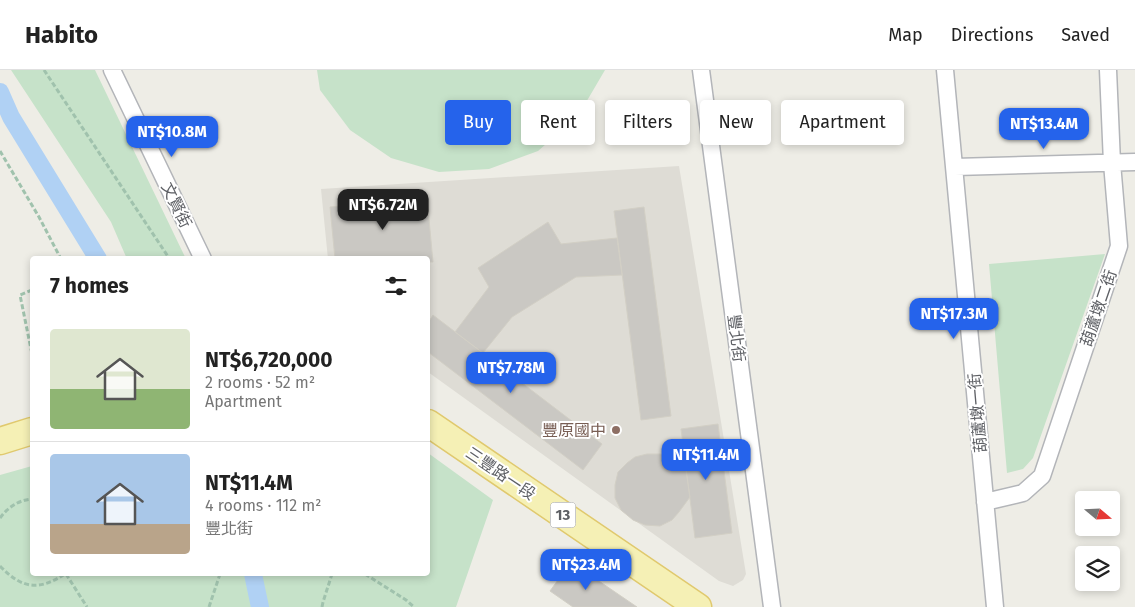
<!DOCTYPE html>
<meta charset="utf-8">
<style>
:root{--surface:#fff;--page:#f2f2f2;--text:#222;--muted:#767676;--line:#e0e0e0;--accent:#2563eb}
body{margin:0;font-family:"Fira Sans","Noto Sans TC",sans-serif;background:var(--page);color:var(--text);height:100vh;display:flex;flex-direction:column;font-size:19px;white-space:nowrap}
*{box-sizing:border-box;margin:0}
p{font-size:16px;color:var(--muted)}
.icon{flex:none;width:28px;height:28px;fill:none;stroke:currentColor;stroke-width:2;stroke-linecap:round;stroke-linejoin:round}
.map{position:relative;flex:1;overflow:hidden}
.sheet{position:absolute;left:30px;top:186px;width:400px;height:320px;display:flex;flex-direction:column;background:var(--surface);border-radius:5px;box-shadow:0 2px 8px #0003}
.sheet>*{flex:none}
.top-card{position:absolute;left:445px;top:30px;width:475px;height:45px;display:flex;gap:10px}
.needle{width:32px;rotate:109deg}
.controls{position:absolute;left:1075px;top:421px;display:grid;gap:10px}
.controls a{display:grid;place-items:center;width:45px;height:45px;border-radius:5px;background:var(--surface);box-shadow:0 2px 8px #0003;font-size:25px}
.price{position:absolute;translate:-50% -42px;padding:0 11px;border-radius:10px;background:var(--accent);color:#fff;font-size:16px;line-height:32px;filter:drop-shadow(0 1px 2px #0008)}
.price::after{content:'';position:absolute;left:50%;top:30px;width:15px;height:11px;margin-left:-8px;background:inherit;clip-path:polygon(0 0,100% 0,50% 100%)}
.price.active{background:#222;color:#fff}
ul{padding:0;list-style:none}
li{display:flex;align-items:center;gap:15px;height:125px;padding:0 20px}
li+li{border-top:1px solid var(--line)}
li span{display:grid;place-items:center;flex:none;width:140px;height:100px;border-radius:5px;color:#555}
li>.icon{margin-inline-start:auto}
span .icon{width:60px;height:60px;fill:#fffc;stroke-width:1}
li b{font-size:21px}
h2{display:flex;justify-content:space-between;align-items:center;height:60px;padding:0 20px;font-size:21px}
.pill{padding:0 18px;border-radius:5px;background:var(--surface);box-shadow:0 2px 8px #0003;font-size:18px;line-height:45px}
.pill.active{background:var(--accent);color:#fff}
header{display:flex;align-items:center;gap:30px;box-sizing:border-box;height:70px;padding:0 25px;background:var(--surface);border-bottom:1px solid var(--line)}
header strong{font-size:24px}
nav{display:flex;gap:28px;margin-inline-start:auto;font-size:18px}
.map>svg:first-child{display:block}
</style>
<header>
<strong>Habito</strong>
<nav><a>Map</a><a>Directions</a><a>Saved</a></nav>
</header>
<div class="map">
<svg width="1135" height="537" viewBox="0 0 1135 537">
<rect width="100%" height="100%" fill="#eeede6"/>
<path fill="#dedcd5" d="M 679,96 L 746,504 L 743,510 L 733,516 L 719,511 L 428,302 L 428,189 L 328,189 L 321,119 Z"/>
<path fill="#c6e2c9" d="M 11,0 L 95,0 L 186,189 L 127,189 L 111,152 Z
M 317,0 L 605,0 L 578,46 L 538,81 L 489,99 L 439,102 L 391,88 L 350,60 L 320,20 Z
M 1105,184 L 1033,388 L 1023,399 L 1007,403 L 989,194 Z
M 428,383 L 493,430 L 456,537 L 0,537 L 0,405 L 32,396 L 32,504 L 428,504 Z"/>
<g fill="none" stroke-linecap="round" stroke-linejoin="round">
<path stroke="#b0d1f4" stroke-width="18" d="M 0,22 L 11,47 L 98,189
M 253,504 L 260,537"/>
</g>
<path fill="#cac8c3" stroke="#d2cfc5" d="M 427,128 L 433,192 L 428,192 L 428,189 L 335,189 L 330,137 Z
M 644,137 L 671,346 L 641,350 L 614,141 Z
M 548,152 L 561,174 L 617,168 L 622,205 L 576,207 L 512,247 L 483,283 L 455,262 L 489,217 L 478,198 Z
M 433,245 L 602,374 L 583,400 L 428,282 L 428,253 Z
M 718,354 L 732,463 L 695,468 L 681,359 Z
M 647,384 L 660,384 L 673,387 L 685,394 L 690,427 L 679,442 L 672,450 L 660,456 L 645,455 L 633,450 L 621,440 L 615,428 L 615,415 L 618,402 L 627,393 L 635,387 Z
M 571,492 L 637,537 L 573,537 L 550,521 Z"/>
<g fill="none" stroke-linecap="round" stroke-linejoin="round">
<defs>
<path id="street" d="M 112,0 L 203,189
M 701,0 L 772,537
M 945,0 L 995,537
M 955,97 L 1135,92
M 985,432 L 1023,423 L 1042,406 L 1119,176 L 1112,93 L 1108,0"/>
<path id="primary" d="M 428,353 L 698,537
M 0,371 L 32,361"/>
</defs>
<use href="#street" stroke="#b3b5b9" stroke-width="19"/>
<use href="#primary" stroke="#e0c96e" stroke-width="29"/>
<path stroke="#a0c2ad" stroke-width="3" stroke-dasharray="5 2.5" stroke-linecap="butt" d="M 44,0 L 169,188 L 173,189
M 0,81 L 39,147 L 61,189
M 32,220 L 20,225 L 32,284
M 0,448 C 8,437 19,430 32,429
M 0,496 C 22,519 39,521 65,504
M 66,504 L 87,537
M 365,504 L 406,530 L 414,537
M 209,537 L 220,504
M 322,537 L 323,532 L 332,504"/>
<use href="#street" stroke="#fff" stroke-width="16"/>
<use href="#primary" stroke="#f5f0b5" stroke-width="26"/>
</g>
<circle fill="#8d6e63" stroke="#fff" stroke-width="2" cx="616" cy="360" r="5"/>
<g text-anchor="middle" stroke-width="4" stroke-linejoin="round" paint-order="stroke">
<rect fill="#fff" stroke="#8e9093" stroke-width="1" x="550.5" y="432.5" width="25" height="25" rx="4"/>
<g font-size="15" font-weight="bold" fill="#5e6065">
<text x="563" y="450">13</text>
</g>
<g font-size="16" fill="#5e6065" stroke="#fff">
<text transform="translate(177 135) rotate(64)" y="6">文賢街</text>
<text transform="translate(1098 238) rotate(-71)" y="6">葫蘆墩二街</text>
<text transform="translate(737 268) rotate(83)" y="6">豐北街</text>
<text transform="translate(977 343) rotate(-95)" y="6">葫蘆墩一街</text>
<text transform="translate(501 403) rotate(34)" y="6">三豐路一段</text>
</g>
<g font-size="16" fill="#785e54" stroke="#fff" text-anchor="end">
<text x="606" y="366">豐原國中</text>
</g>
</g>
</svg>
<div class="controls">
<a><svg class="needle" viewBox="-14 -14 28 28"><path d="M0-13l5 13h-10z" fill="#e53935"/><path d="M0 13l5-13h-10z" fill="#767676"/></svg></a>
<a><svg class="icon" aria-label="layers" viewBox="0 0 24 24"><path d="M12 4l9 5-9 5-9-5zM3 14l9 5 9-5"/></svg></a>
</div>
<b class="price" style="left:1044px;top:80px">NT$13.4M</b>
<b class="price" style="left:172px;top:88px">NT$10.8M</b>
<b class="price active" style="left:383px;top:161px">NT$6.72M</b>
<b class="price" style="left:954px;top:270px">NT$17.3M</b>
<b class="price" style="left:511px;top:324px">NT$7.78M</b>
<b class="price" style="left:706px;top:411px">NT$11.4M</b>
<b class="price" style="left:586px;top:521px">NT$23.4M</b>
<div class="top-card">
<a class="pill active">Buy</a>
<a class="pill">Rent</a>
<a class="pill">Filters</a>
<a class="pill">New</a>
<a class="pill">Apartment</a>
</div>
<section class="sheet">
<h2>7 homes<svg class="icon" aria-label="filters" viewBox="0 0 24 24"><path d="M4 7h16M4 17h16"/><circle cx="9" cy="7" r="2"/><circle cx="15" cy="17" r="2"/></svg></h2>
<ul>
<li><span style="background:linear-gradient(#dfe7d0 60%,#8fb573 0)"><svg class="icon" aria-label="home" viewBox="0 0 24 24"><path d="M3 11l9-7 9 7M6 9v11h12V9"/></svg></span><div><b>NT$6,720,000</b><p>2 rooms · 52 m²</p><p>Apartment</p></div></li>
<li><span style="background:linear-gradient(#a9c7e8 70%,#b9a48a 0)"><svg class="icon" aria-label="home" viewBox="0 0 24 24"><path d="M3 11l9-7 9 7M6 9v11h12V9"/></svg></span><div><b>NT$11.4M</b><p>4 rooms · 112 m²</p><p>豐北街</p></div></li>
</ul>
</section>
</div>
